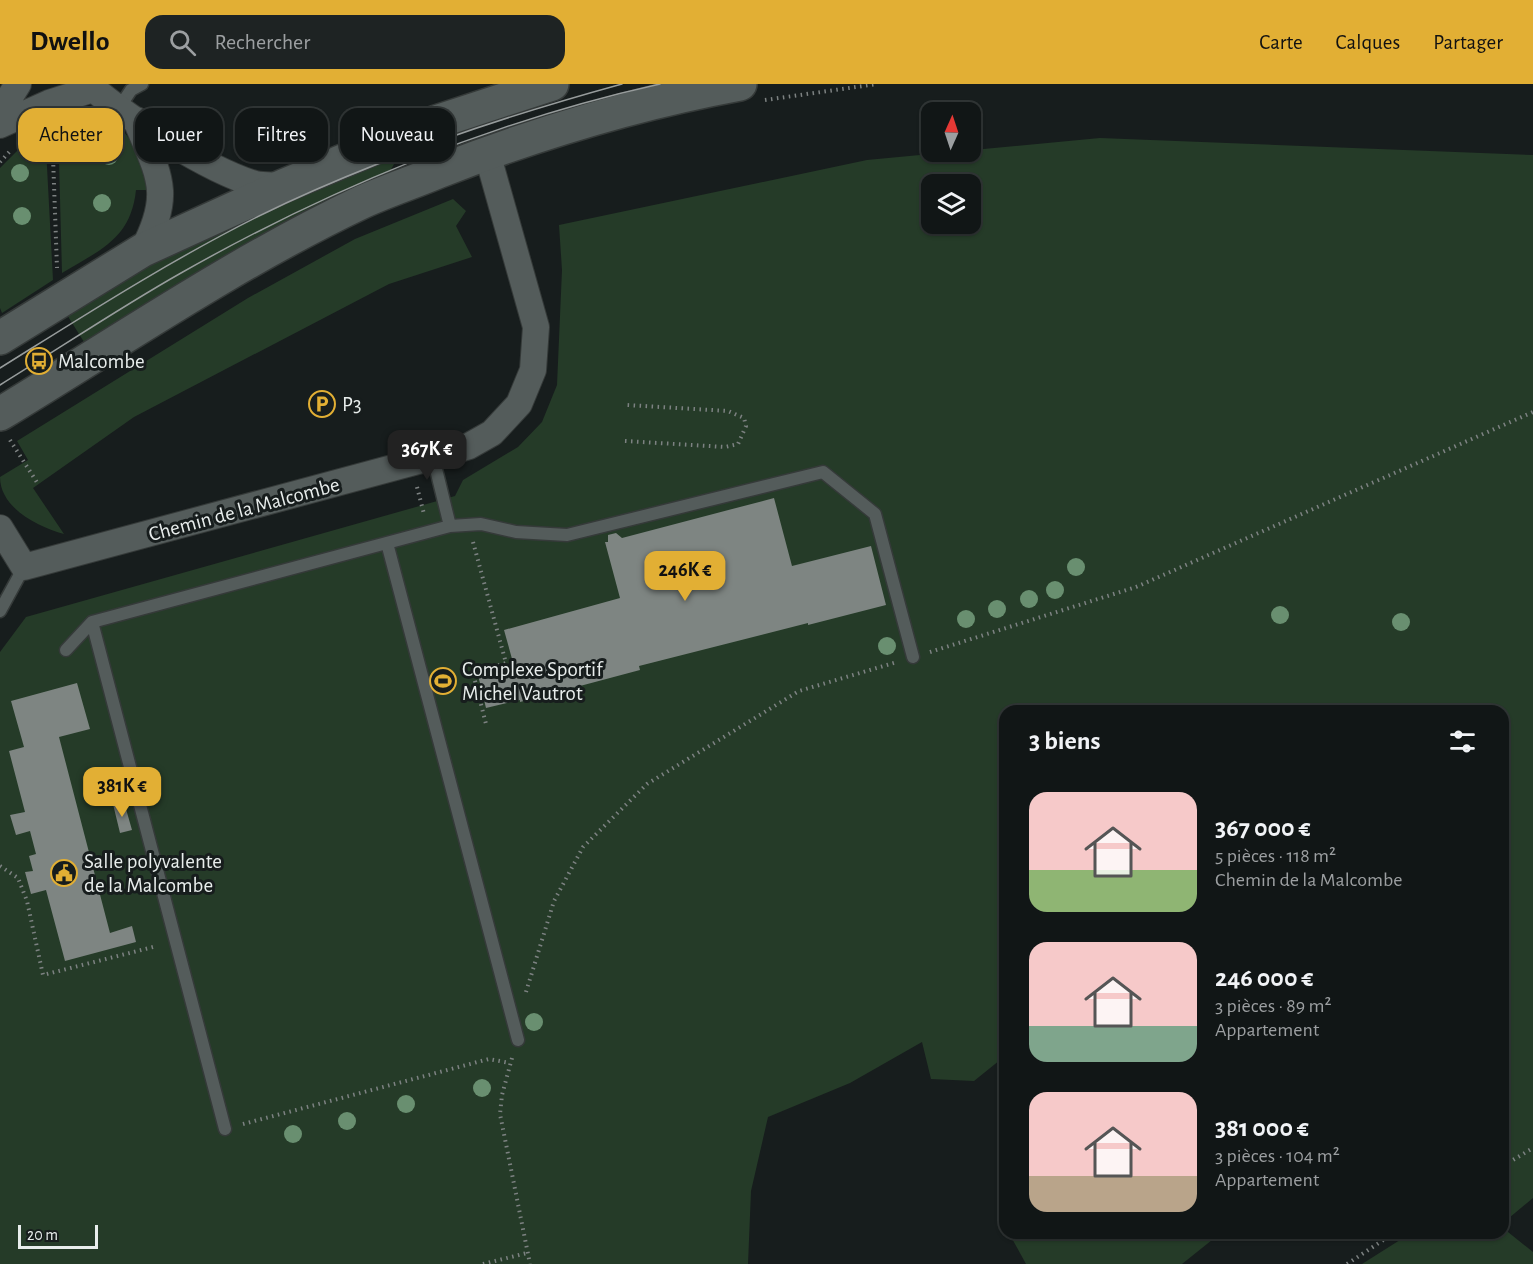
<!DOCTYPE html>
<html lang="fr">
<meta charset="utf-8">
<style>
:root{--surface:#111616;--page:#1e2323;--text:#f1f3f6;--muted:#9c9fa1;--line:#303535;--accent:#e2af34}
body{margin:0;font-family:"Alegreya Sans",sans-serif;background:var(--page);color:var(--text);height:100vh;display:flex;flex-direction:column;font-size:22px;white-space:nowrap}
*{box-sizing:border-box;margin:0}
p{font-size:20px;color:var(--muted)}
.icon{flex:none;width:33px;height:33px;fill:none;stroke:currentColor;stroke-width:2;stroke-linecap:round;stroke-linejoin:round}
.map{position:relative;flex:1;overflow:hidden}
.side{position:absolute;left:999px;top:621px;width:510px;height:534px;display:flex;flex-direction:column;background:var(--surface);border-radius:18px;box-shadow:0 2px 4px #0004,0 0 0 2px var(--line)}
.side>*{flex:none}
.hud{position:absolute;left:18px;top:24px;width:570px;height:54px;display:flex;gap:12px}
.needle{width:39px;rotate:3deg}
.controls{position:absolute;left:921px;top:18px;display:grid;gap:12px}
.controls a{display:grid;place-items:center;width:60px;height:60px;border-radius:12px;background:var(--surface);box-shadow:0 2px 4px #0004,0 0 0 2px var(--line);font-size:30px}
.scale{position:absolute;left:18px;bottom:15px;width:80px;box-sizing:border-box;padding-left:6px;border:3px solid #e8edec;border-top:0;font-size:16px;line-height:21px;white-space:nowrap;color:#e8edec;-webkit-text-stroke:4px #171d1d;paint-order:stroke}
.price{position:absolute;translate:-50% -51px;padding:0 14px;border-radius:12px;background:var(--accent);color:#111;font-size:20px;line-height:39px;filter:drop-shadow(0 2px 3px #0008)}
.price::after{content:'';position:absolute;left:50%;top:36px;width:18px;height:14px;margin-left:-9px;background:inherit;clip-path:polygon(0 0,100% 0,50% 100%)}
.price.on{background:#222;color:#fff}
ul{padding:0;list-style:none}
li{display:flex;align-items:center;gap:18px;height:150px;padding:0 30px}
li span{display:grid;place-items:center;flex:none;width:168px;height:120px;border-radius:18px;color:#555}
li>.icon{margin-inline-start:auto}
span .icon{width:72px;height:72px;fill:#fffc;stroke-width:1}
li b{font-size:26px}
h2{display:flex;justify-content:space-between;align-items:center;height:72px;padding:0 30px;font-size:26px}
.tag{padding:0 21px;border-radius:18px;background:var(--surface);box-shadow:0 2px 4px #0004,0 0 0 2px var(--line);font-size:21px;line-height:54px}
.tag.on{background:var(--accent);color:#111}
header{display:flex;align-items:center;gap:36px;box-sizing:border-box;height:84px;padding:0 30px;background:var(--accent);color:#111}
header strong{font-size:28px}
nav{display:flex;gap:33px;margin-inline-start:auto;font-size:21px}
.search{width:420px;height:54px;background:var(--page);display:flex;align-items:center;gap:15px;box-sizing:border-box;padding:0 21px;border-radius:18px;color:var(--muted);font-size:22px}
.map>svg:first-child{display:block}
</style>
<header>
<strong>Dwello</strong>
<div class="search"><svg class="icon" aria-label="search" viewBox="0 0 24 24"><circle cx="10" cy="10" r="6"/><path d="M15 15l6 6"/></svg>Rechercher</div>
<nav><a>Carte</a><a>Calques</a><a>Partager</a></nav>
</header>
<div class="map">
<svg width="1533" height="1180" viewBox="0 0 1533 1180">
<rect width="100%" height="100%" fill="#171d1d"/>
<path fill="#253b28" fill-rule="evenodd" d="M 77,27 C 127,31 138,64 148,106 L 136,106 C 131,155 100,166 62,189 L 58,39 Z
M 45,45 L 53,196 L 2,229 L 0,224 L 0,84 L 24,60 Z
M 1100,54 L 1533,71 L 1533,1114 L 1503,1139 L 1503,627 L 1005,627 L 1005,972 L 974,997 L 931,995 L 922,958 L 850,999 L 768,1033 L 751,1107 L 748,1180 L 0,1180 L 0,568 L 26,533 L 455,412 L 463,396 L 518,363 L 542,338 L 557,301 L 562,186 L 559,141 L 867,76 ZM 932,100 L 970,100 L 970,140 L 932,140 Z
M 405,60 L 382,102 L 89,266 L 64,226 L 125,186 Z
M 453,115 L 466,127 L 456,142 L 472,173 L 389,200 L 134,333 L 33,404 L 64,450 C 38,443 0,424 0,393 L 28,376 L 17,357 L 248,214 L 355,155 Z
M 1503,1144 L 1533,1168 L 1533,1180 L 1362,1180 L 1411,1149 L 1503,1149 Z
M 1009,1149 L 1209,1149 L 1212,1156 L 1182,1180 L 1026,1180 Z"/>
<path fill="#7e8582" d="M 774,414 L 792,482 L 871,462 L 886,521 L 808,541 L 808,539 L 639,582 L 640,586 L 520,618 L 520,616 L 486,624 L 478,591 L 514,582 L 504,546 L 620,514 L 605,458 L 608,458 L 608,451 L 616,449 L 622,454 Z
M 77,599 L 90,645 L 59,653 L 110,849 L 132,842 L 136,858 L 65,877 L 46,806 L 31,810 L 25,788 L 33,787 L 29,772 L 36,770 L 30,747 L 16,751 L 10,731 L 25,728 L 9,667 L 24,663 L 11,617 Z
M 124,718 L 132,746 L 120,749 L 113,720 Z"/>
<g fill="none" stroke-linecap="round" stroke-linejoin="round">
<defs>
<path id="lane" d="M 119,24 L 131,6 L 142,0
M 433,373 L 450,442
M 387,459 L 518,956
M 0,527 L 24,483
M 92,538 L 225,1045
M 66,566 L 92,538 L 450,442 L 481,440 L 516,448 L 567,451 L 823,388 L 875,430 L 913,573"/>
<path id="street" d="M 88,0 C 125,33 208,86 255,100 C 264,102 274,101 283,102
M 0,29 L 18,0
M 136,36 C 159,92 173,109 143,166
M 0,41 L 49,19 L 93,5
M 0,444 L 24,483 L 433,373 L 469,362 L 492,349 L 519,320 L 533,286 L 536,243 L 487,69"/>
<path id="secondary" d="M 0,254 L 143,166 L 283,102 L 436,38 L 552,0
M 0,330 C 119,258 234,179 360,119 C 386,107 414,98 440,87 C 538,49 637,19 740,0"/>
</defs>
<use href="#lane" stroke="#353a39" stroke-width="15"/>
<use href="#street" stroke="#353a39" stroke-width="28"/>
<use href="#secondary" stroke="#353a39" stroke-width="36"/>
<path stroke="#7d8282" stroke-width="4" stroke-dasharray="1.5 4.5" stroke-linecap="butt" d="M 765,16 L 877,0
M 52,45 L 57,184
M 0,78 L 12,65
M 10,356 L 38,400
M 625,357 L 725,363 L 738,360 L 746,342 L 744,334 L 728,327 L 627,321
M 417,403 L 424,430
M 473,458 L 506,579 L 473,589 L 486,640
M 930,568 L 1136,503 L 1533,328
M 0,782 L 18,794 L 27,817 L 43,891 L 157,862
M 526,908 L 554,817 L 583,763 L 647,700 L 799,607 L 897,578
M 512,974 L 502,1011 L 500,1030 L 530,1180
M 243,1040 L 489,975 L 510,979
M 1503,1082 L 1533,1064
M 483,1180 L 527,1169
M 1347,1180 L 1394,1149"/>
<use href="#lane" stroke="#545c5b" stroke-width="12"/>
<use href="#street" stroke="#545c5b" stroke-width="26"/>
<use href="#secondary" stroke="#545c5b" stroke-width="33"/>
<path stroke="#979c9c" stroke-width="1.5" d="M 0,284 C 85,231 169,177 259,132 C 375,75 498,34 622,0
M 0,301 C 60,264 119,224 181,189 C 329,105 493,37 660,0"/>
</g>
<g fill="#698f70">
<circle cx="109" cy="72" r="9"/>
<circle cx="20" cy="89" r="9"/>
<circle cx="102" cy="119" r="9"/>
<circle cx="22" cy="132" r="9"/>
<circle cx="1076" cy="483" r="9"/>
<circle cx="1055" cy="506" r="9"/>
<circle cx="1029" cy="515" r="9"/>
<circle cx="997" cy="525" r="9"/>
<circle cx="1280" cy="531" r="9"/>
<circle cx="966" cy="535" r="9"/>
<circle cx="1401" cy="538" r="9"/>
<circle cx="887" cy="562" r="9"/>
<circle cx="534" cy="938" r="9"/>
<circle cx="482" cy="1004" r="9"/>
<circle cx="406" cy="1020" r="9"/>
<circle cx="347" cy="1037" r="9"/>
<circle cx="293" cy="1050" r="9"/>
</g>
<defs>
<symbol id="bus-ring" viewBox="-11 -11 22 22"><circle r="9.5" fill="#171d1d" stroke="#e2af34" stroke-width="1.5"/><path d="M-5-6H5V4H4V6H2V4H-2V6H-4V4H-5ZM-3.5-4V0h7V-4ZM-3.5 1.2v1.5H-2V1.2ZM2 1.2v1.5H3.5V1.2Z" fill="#e2af34"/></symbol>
<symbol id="parking-ring" viewBox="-11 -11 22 22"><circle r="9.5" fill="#171d1d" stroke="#e2af34" stroke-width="1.5"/><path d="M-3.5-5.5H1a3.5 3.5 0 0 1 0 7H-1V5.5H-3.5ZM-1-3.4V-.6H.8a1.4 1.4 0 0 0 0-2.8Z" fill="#e2af34"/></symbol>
<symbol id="stadium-ring" viewBox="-11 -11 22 22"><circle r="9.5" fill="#171d1d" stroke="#e2af34" stroke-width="1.5"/><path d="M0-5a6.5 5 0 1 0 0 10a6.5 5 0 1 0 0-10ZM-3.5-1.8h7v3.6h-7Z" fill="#e2af34"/></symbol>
<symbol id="civic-ring" viewBox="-11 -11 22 22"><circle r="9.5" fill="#171d1d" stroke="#e2af34" stroke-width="1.5"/><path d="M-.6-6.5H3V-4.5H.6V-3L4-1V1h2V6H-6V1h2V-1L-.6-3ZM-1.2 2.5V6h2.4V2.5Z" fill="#e2af34"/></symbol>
</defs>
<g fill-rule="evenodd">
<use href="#bus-ring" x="24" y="262" width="30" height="30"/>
<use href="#parking-ring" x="307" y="305" width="30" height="30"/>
<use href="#stadium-ring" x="428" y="582" width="30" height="30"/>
<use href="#civic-ring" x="49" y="774" width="30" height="30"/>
</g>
<g text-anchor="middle" stroke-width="6" stroke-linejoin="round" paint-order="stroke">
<g font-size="21" fill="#e8edec" stroke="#171d1d" text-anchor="start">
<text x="58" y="284">Malcombe</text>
<text x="342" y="327">P3</text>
<text x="462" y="592">Complexe Sportif<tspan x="462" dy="24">Michel Vautrot</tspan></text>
<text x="84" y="784">Salle polyvalente<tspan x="84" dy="24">de la Malcombe</tspan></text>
</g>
<g font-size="21" fill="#e8edec" stroke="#171d1d">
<text transform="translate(244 425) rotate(-15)" y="7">Chemin de la Malcombe</text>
</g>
</g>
</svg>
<div class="controls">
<a><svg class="needle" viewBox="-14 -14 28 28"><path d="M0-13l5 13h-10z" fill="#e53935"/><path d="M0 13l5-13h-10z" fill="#9c9fa1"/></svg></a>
<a><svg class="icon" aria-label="layers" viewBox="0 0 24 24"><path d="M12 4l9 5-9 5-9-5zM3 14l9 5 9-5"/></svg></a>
</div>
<div class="scale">20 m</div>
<b class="price on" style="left:427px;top:397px">367K €</b>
<b class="price" style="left:685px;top:518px">246K €</b>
<b class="price" style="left:122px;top:734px">381K €</b>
<div class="hud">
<a class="tag on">Acheter</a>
<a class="tag">Louer</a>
<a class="tag">Filtres</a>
<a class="tag">Nouveau</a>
</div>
<section class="side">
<h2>3 biens<svg class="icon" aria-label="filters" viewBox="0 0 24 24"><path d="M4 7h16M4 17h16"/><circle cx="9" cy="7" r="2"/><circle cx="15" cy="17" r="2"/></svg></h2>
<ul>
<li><span style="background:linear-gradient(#f6c9c9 65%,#8fb573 0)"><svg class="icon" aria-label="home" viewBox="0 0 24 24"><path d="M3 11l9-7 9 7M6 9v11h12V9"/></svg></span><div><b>367 000 €</b><p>5 pièces · 118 m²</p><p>Chemin de la Malcombe</p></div></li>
<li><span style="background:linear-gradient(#f6c9c9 70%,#7fa58c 0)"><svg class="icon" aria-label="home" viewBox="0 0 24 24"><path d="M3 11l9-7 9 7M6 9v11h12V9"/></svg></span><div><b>246 000 €</b><p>3 pièces · 89 m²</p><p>Appartement</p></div></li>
<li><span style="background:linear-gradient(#f6c9c9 70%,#b9a48a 0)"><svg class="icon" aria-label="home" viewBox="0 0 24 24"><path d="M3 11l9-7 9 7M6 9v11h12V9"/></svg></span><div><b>381 000 €</b><p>3 pièces · 104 m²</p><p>Appartement</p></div></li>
</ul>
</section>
</div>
